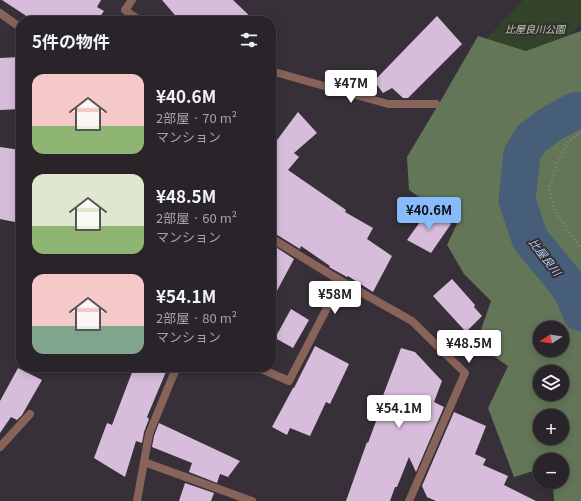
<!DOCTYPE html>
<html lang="ja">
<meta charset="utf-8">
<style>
:root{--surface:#29242a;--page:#353036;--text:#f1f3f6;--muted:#a5a4a8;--line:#454147;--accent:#87bbfb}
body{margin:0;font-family:Georgia,"Noto Sans JP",serif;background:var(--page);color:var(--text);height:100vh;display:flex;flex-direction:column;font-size:15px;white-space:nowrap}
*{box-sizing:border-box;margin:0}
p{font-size:13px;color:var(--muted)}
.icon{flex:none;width:22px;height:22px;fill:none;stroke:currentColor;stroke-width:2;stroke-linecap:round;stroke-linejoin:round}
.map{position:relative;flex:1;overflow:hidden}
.panel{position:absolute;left:16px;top:16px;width:260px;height:356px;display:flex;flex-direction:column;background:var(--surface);border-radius:16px;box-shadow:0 2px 10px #0003,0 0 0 1px var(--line)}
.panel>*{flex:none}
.needle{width:26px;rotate:258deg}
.fabs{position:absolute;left:533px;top:321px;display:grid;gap:8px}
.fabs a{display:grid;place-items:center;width:36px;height:36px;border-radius:50%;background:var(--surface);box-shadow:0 2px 10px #0003,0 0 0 1px var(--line);font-size:20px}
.price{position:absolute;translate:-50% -34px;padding:0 9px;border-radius:4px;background:#fff;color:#222;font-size:13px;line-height:26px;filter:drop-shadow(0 1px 2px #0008)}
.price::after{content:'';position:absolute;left:50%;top:24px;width:12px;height:9px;margin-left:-6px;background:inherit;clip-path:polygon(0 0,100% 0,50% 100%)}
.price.on{background:var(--accent);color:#111}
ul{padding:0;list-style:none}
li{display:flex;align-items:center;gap:12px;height:100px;padding:0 16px}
li span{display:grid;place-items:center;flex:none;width:112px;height:80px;border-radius:12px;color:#555}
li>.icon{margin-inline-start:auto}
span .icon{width:48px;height:48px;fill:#fffc;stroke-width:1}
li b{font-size:17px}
h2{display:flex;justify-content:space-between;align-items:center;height:48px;padding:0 16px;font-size:17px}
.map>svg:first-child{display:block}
</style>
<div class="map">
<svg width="581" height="501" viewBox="0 0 581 501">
<rect width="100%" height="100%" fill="#373038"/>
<path fill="#334329" d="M 523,0 L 581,0 L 581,24 L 546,59 L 478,48 Z"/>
<path fill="#637658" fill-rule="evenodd" d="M 581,31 L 581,501 L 554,501 L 553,482 L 562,482 L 562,460 L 540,460 L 540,469 L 514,477 L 488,408 L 508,366 L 476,344 L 491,301 L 464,274 L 447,245 L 457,224 L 438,210 L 409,190 L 407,157 L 444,95 L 478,36 L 526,51 ZM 540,328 L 562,328 L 562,350 L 540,350 ZM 540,372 L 562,372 L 562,394 L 540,394 ZM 540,416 L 562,416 L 562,438 L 540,438 Z"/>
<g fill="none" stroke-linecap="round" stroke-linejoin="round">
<path stroke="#475e78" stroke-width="37" d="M 581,110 L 575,111 L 551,124 L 531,139 L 522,154 L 517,200 L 530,239 L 571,289 L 581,313"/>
</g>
<path fill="#d7bddb" d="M 2,0 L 101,0 L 97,7 L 104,11 L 97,21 L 34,21 Z
M 162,0 L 233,0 L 255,21 L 180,21 Z
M 437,16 L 462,44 L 408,98 L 403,98 L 392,88 L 383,93 L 374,81 Z
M 21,57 L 21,109 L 0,110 L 0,58 Z
M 298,112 L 317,133 L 294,153 L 299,157 L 288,170 L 346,210 L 345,212 L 373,228 L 367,239 L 392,256 L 373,292 L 348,276 L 347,277 L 329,267 L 330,266 L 301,246 L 300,249 L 274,233 L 271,233 L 271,148 Z
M 0,147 L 21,150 L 21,198 L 15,222 L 0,219 Z
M 430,208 L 451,224 L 431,253 L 407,240 Z
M 271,244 L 294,259 L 271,302 Z
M 452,279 L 475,305 L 474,307 L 482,316 L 466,332 L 433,296 Z
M 291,309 L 309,320 L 293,348 L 275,338 Z
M 315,346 L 349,364 L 330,404 L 326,402 L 310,436 L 290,428 L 287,435 L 272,427 L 293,388 L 294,388 Z
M 401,348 L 415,352 L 442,381 L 434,402 L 444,407 L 416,472 L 409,457 L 397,487 L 395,487 L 390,501 L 346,501 L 367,442 L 368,443 L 383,402 L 381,401 Z
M 134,367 L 168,367 L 147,417 L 149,419 L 144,432 L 142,443 L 136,441 L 125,477 L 94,458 L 107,423 L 112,425 Z
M 18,368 L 42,380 L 22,415 L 17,420 L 11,417 L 0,433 L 0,401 Z
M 454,412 L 486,426 L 475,454 L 486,459 L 483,465 L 508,476 L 504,485 L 536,501 L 436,501 L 427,497 L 422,486 Z
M 159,423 L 240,461 L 228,477 L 220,474 L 217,483 L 189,472 L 192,463 L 152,447 L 154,436 Z
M 185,483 L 214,493 L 211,501 L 179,501 Z"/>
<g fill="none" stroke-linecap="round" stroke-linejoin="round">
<path stroke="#8b858b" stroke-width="2.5" stroke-dasharray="1 3" stroke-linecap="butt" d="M 581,132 L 568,142 L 557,163 L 549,190 L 555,211 L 570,233 L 581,248"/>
<path stroke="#876359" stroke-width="8" d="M 132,0 L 125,10 L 140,21
M 0,13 L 21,28
M 271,71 L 388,104 L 436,104
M 341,281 L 412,321 L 465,373 L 409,501
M 257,367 L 289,381 L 341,281 L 271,238
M 0,447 L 30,414
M 144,462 L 252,501
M 137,501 L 149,434 L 172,378 L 177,367"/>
</g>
<g text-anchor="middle" stroke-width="4" stroke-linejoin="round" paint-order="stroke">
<g font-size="10" font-style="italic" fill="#b0d19c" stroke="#373038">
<text x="535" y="33">比屋良川公園</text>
</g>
<g font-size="11" font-style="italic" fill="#b2d3fa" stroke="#373038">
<text transform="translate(545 257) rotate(52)" y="4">比屋良川</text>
</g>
</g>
</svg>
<div class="fabs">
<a><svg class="needle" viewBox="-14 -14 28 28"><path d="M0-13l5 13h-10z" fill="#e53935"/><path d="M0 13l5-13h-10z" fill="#a5a4a8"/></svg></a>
<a><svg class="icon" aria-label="layers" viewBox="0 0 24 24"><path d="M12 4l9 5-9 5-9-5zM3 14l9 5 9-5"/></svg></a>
<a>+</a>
<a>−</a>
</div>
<b class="price" style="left:351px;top:104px">¥47M</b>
<b class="price on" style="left:429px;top:231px">¥40.6M</b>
<b class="price" style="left:335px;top:315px">¥58M</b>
<b class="price" style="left:469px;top:364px">¥48.5M</b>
<b class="price" style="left:399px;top:429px">¥54.1M</b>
<section class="panel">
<h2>5件の物件<svg class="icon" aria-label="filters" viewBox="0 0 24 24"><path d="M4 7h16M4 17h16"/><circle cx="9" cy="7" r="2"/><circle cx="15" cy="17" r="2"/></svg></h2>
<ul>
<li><span style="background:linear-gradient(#f6c9c9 65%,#8fb573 0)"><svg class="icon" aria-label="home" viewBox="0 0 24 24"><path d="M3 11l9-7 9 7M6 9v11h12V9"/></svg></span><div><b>¥40.6M</b><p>2部屋 · 70 m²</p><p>マンション</p></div></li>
<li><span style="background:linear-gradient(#dfe7d0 65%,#8fb573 0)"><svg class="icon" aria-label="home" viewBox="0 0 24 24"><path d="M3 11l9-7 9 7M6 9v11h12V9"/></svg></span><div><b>¥48.5M</b><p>2部屋 · 60 m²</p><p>マンション</p></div></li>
<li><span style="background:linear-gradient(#f6c9c9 65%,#7fa58c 0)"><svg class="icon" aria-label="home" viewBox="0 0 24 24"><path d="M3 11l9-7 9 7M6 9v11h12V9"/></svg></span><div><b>¥54.1M</b><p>2部屋 · 80 m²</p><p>マンション</p></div></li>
</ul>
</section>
</div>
